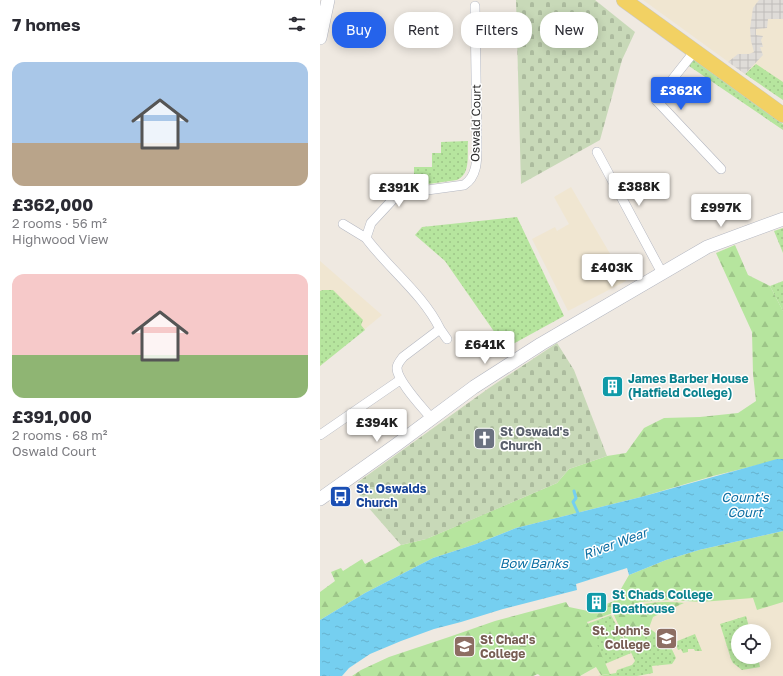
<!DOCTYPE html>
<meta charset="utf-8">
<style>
:root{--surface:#fff;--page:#f2f2f3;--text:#2b2b33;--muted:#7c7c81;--accent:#2563eb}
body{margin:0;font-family:"Golos Text",sans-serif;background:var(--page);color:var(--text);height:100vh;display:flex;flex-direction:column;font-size:15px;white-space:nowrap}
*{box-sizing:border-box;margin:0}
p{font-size:13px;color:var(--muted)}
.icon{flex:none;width:22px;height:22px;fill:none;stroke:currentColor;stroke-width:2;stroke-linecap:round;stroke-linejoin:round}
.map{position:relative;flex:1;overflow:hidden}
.side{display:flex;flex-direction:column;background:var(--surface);width:320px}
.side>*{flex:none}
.guide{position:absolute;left:12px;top:12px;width:380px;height:36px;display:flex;gap:8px}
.fabs{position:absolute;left:411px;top:624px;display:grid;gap:8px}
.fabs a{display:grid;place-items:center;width:40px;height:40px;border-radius:50%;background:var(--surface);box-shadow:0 2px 10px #0003;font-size:20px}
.price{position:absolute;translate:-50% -34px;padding:0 9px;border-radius:4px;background:#fff;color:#222;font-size:13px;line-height:26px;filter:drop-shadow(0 1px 2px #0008)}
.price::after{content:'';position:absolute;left:50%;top:24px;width:12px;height:9px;margin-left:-6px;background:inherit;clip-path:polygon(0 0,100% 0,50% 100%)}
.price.current{background:var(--accent);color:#fff}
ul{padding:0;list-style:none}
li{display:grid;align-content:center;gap:8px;height:212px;padding:0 12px}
li span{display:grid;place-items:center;height:124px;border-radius:12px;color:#555}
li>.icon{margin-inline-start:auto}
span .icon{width:72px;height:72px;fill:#fffc;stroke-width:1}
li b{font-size:17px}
h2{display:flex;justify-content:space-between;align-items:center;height:48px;padding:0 12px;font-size:17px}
.pill{padding:0 14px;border-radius:16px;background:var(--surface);box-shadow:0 2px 10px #0003;font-size:14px;line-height:36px}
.pill.current{background:var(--accent);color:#fff}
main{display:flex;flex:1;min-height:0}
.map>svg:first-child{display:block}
</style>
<main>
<section class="side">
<h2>7 homes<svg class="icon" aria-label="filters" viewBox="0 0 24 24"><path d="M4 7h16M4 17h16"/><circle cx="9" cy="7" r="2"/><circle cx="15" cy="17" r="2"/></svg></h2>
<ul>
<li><span style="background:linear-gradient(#a9c7e8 65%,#b9a48a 0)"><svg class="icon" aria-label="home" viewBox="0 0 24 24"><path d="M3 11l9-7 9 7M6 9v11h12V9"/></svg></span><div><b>£362,000</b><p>2 rooms · 56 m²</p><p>Highwood View</p></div></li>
<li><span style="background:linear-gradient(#f6c9c9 65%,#8fb573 0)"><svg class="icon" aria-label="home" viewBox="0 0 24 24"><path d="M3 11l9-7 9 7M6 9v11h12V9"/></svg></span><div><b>£391,000</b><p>2 rooms · 68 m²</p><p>Oswald Court</p></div></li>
</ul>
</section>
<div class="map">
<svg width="463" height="676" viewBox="0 0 463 676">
<defs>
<pattern id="green-dots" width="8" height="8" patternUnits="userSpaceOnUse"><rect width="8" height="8" fill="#b6e59e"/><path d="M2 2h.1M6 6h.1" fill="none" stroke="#9dc588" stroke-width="1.8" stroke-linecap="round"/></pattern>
<pattern id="forest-firs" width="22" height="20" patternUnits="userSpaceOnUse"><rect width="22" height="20" fill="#b6e59e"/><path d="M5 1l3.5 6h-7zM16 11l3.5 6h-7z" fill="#9dc588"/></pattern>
<pattern id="cemetery-stones" width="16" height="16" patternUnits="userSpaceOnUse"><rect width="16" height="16" fill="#c8d9b8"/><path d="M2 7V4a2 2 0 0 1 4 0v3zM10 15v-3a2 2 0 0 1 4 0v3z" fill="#acbb9e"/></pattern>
<pattern id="plaza-grid" width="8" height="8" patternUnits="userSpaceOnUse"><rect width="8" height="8" fill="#dfdcd8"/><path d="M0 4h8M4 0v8" fill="none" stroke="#c0bdba"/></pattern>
<pattern id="water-ripples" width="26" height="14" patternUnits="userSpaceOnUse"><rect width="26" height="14" fill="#75cff0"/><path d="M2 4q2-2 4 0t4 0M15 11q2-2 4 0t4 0" fill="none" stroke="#66b2ce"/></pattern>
</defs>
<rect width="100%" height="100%" fill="#efe9e1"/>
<path fill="#f0e6d1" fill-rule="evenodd" d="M 323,0 L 463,0 L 463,100 L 425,74 Z
M 251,187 L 306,281 L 248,311 L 212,239 L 235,227 L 237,231 L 249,224 L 234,197 Z
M 0,261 L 62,315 L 0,366 Z
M 463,587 L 463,676 L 260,676 L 284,663 L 267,622 L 293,613 L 304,606 L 307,607 L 320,602 L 349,600 L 368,602 ZM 418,631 L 444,631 L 444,657 L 418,657 Z"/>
<path fill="url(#green-dots)" d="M 374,59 L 463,124 L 463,130 L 369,66 Z
M 436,64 L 463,82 L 463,100 L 425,74 Z
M 148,141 C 147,155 151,174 137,180 L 94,186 L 94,167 L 112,167 L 112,153 L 121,153 L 121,142 Z
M 197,217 L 244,316 L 193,344 L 187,342 L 182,343 L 125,261 L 95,235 L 102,227 Z
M 463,228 L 463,253 L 454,231 Z
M 463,281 L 463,311 L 450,286 Z
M 3,290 L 13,290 L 43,320 L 41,325 L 45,330 L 0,366 L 0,291 Z
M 291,615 L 311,653 L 285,664 L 267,624 Z
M 426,616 L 430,631 L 418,631 L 418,657 L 438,657 L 440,667 L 422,670 L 413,663 L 411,659 L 400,624 Z
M 329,628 L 341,637 L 344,642 L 348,641 L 356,658 L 352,664 L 332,666 L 333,673 L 317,676 L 278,676 L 296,673 L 297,670 L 312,665 L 315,661 L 309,648 Z
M 375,634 L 382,651 L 375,651 L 374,649 L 368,649 L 368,652 L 363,653 L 361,649 L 358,650 L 355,642 Z"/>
<path fill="url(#forest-firs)" d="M 415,245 L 428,275 L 450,286 L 463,311 L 463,459 L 393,476 L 321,497 L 196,528 L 156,544 L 113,558 L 45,593 L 0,620 L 0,592 L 15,581 L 11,572 L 21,568 L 23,571 L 42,559 L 45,564 L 81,545 L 106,539 L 237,483 L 249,469 L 287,456 L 306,453 L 324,428 L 344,418 L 380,417 L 418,413 L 436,401 L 433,374 L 432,332 L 396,253 Z
M 463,531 L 463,602 L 437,610 L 433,598 L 381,602 L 349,600 L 320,602 L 307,607 L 304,606 L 308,608 C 326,602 345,601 364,603 L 333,617 L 329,628 L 309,648 L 293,613 L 267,622 L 290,674 L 281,675 L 276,667 L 260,676 L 220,676 L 218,674 L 213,676 L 32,676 L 41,670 L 69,657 L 129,637 L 175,621 L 246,602 L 249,607 L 268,611 L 294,601 L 309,575 L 346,560 L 379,550 Z"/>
<path fill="url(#cemetery-stones)" d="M 196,0 L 275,0 L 315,32 L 302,60 L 280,140 L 201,184 Z
M 237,343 L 254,370 L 287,456 L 249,469 L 237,483 L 137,526 L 106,539 L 81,545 L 47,506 L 38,493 L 38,482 L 169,388 Z"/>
<path fill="url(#plaza-grid)" d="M 439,0 L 463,0 L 463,19 L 448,19 L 447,28 L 436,29 L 436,35 L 443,36 L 441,40 L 443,47 L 440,47 L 443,55 L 425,74 L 408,62 L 418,54 L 429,54 L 434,52 L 431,41 L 430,29 L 433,8 Z"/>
<path fill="url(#water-ripples)" d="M 457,459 L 463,459 L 463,531 L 379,550 L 346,560 L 309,575 L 307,568 L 256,584 L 257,590 L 183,609 L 141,622 L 114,629 L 81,641 L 50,654 L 29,668 L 22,676 L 0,676 L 0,620 L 45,593 L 113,558 L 156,544 L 196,528 L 321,497 Z"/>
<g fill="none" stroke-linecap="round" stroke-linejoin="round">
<path stroke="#75cff0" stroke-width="3" d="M 254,491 L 256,498 L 253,502 L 258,513"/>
<defs>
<path id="street" d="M 374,52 L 336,100 L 401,169
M 277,152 L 342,273
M 23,224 L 46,238
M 120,329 L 127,339
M 111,418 C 103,408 77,381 77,368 C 77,364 80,361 83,357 L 120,329 C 103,294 69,269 46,238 L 51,223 L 78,194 L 144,185 C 158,176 157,158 157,143 L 155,6
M 0,435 L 80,380"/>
<path id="secondary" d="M 0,38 L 8,0
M 0,499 L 76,445 L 154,387 L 221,344 L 387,247 L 463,219"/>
<path id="primary" d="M 304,0 L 463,115"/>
</defs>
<use href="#street" stroke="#b4b7c1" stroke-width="10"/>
<use href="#secondary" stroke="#b4b7c1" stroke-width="14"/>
<use href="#primary" stroke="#c9c9c9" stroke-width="16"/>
<use href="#street" stroke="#fff" stroke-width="9"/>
<use href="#secondary" stroke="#fff" stroke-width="13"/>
<use href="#primary" stroke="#f2d163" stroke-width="15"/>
</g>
<defs>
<symbol id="building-square" viewBox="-11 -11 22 22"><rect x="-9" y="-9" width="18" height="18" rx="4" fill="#0f9aa8" stroke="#fff"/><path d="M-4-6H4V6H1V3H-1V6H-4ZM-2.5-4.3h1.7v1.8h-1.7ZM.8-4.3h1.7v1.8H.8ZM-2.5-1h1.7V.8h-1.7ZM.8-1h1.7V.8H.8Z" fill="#fff"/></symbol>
<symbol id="church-square" viewBox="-11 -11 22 22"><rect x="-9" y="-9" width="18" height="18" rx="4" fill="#6b7280" stroke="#fff"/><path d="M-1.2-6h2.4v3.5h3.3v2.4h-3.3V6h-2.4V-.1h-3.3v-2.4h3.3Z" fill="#fff"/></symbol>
<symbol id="bus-square" viewBox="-11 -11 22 22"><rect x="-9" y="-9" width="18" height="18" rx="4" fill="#1a4fb4" stroke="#fff"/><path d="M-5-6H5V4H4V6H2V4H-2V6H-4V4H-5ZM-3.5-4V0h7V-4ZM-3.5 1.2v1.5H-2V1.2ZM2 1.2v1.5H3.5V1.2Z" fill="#fff"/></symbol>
<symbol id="university-square" viewBox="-11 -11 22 22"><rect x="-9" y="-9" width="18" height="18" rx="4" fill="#8d6e63" stroke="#fff"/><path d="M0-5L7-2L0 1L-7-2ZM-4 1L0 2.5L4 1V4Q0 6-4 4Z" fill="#fff"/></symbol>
</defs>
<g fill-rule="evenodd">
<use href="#building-square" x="280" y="374" width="25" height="25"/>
<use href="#church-square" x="152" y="426" width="25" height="25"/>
<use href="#bus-square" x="8" y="484" width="25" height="25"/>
<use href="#building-square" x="264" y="590" width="25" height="25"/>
<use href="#university-square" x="334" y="626" width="25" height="25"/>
<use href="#university-square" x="132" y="634" width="25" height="25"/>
</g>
<g text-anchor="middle" stroke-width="3" stroke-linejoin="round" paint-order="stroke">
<g font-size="12" fill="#2e2e2e" stroke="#fff">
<text transform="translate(156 123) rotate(-89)" y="4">Oswald Court</text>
</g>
<g font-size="12" font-weight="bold" fill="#0d838f" stroke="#fff" text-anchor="start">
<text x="308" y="383">James Barber House<tspan x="308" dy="14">(Hatfield College)</tspan></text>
<text x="292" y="599">St Chads College<tspan x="292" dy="14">Boathouse</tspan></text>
</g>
<g font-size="12" font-weight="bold" fill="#5b616d" stroke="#fff" text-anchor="start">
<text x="180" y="436">St Oswald's<tspan x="180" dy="14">Church</tspan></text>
</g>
<g font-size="12" font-weight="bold" fill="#164399" stroke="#fff" text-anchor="start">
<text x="36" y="493">St. Oswalds<tspan x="36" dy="14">Church</tspan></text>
</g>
<g font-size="12" font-weight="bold" fill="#785e54" stroke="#fff" text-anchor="end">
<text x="330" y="635">St. John's<tspan x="330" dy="14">College</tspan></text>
<text x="160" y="644" text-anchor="start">St Chad's<tspan x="160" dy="14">College</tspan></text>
</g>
<g font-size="13" font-style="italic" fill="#0d6fa3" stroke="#fff">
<text x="425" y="502">Count's<tspan x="425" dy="15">Court</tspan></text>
<text transform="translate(295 543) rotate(-20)" y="5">River Wear</text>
<text x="214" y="568">Bow Banks</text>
</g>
</g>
</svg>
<div class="fabs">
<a><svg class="icon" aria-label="locate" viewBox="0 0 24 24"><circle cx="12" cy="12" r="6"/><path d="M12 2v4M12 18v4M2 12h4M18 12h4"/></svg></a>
</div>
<b class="price current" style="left:361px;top:111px">£362K</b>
<b class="price" style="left:319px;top:207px">£388K</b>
<b class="price" style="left:79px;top:208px">£391K</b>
<b class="price" style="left:401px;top:228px">£997K</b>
<b class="price" style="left:292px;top:288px">£403K</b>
<b class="price" style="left:165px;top:365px">£641K</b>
<b class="price" style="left:57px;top:443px">£394K</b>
<div class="guide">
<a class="pill current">Buy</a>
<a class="pill">Rent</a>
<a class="pill">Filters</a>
<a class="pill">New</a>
</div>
</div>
</main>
